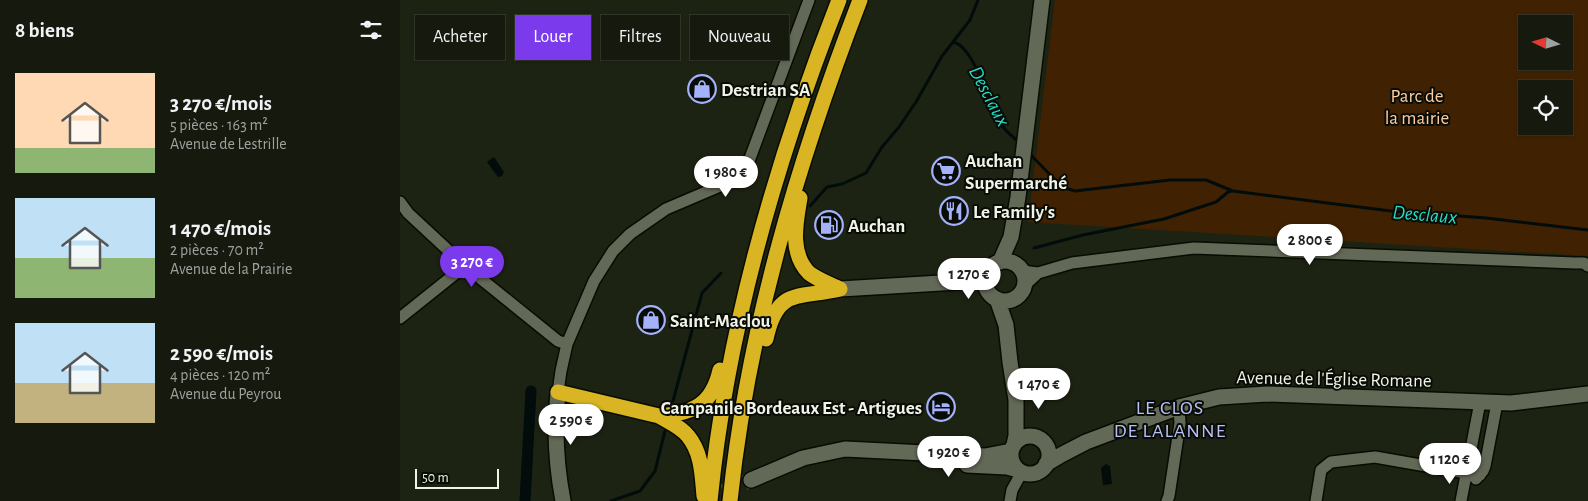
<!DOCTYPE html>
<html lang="fr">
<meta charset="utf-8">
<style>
:root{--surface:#161a0e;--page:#23271c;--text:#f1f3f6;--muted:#9ea19e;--line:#35382e;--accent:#7c3aed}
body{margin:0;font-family:"Alegreya Sans",sans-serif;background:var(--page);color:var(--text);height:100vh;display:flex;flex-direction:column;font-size:19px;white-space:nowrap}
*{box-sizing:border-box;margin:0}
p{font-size:16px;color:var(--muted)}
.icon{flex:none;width:28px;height:28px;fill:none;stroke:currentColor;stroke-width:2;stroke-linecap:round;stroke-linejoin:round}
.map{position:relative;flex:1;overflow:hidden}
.sheet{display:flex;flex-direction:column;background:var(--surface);width:400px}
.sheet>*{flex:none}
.guide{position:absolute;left:15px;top:15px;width:475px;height:45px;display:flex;gap:10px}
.needle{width:32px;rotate:275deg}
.controls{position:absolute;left:1118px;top:15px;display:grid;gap:10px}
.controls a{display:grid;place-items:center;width:55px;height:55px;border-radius:0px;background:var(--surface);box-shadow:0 1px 4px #0004,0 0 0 1px var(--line);font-size:25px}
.scale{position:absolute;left:15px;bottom:12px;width:84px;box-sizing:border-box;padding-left:5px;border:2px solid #eff3e8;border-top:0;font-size:14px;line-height:18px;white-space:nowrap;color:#eff3e8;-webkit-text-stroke:4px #090b05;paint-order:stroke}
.price{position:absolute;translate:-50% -42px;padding:0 11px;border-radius:18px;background:#fff;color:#222;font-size:16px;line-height:32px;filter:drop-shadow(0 1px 2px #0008)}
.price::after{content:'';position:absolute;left:50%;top:30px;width:15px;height:11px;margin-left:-8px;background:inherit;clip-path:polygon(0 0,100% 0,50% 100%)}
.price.active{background:var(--accent);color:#fff}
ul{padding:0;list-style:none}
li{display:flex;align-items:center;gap:15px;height:125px;padding:0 15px}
li span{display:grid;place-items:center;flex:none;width:140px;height:100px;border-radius:0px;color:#555}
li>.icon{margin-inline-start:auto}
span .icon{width:60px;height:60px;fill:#fffc;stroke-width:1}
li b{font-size:21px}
h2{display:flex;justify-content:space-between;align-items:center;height:60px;padding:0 15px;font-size:21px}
.tag{padding:0 18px;border-radius:0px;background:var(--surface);box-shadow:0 1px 4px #0004,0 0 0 1px var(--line);font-size:18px;line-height:45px}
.tag.active{background:var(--accent);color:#fff}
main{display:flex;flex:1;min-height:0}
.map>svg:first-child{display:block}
</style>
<main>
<section class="sheet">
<h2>8 biens<svg class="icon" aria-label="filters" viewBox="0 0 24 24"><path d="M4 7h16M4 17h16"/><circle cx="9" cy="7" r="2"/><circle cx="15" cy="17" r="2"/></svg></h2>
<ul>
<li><span style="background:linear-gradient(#ffd9b3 75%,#8fb573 0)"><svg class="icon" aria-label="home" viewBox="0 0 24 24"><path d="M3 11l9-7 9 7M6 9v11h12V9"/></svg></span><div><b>3 270 €/mois</b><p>5 pièces · 163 m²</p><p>Avenue de Lestrille</p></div></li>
<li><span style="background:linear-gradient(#bfe0f5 60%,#8fb573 0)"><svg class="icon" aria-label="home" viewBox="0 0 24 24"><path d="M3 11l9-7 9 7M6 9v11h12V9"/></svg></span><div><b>1 470 €/mois</b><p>2 pièces · 70 m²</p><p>Avenue de la Prairie</p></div></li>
<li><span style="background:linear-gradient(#bfe0f5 60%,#c2b280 0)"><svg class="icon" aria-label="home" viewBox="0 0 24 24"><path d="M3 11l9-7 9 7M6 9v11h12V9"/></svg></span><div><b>2 590 €/mois</b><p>4 pièces · 120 m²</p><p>Avenue du Peyrou</p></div></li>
</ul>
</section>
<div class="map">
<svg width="1188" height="501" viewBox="0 0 1188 501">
<rect width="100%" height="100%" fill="#1d2313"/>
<path fill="#402203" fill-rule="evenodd" d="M 655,0 L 1188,0 L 1188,256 L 628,222 ZM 1126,24 L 1164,24 L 1164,61 L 1126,61 ZM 1126,89 L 1164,89 L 1164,126 L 1126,126 Z"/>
<path fill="#010c0b" d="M 94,157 L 104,172 L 102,176 L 98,177 L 87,162 Z
M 706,464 L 710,466 L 712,484 L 703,485 L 701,468 Z"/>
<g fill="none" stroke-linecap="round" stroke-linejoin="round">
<path stroke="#010c0b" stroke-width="3" d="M 553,42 L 570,20 L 578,0
M 629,153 L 662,187 L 675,191 L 770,180 L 806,180 L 833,191 L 991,211 L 1086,218 L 1188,230
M 410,206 L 427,187 L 442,184 L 466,173 L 482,147 L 499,127 L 516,102 L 542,56 L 553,42 C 575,46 591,111 603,127 C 608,133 614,138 620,143
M 634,248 L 683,235 L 764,219 L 816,202 L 828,192 L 832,191
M 273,401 L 302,293 L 321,273
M 211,501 L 240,491 L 255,471 L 265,431"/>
<path stroke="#010c0b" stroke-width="11" d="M 125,501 L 131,391"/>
<path stroke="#3c4233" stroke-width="15" stroke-dasharray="15 8" stroke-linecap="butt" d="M 302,501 L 351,480"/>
<defs>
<path id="street" d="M 0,202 L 8,213 L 65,266 L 158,341 L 167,344
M 622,271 L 638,273 L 672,263 L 794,248 L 1175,263 L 1184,263 L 1188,266
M 625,285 L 638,273
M 0,318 L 65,266
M 158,392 L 161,371 L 167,344 L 194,281 L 213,251 L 230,234 L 266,209 L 327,183 L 346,169 L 409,0
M 1076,479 L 1083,471 L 1085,466 L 1097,403
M 610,501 L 612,490 L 622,472
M 767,501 L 769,496 L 780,423 L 779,407
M 916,501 L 921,470 L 931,462 L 975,457 L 1066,473 L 1072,476 L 1080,475
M 1061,501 L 1080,402"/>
<path id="secondary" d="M585 281a20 20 0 1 1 40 0a20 20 0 1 1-40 0Z
M 600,262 L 611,237 L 618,197 L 642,0
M 440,289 L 558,282 L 587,274
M 597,299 L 606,325 L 610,362 L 616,400 L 616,436 L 614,445
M 158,392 C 154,429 156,464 163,501
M611 455a19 19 0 1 1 38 0a19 19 0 1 1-38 0Z
M 646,464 L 661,455 L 686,442 L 779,407 L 819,397 L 867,394 L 1111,403 L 1188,394
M 567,465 L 607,467 L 618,470
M 351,480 L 403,458 L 445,449 L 585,456 L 611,451"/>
<path id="highway" d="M 400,198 C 396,222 389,253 409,273 C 418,280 430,284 440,289
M 366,339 C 377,287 398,299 440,289
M 158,392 L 259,416 C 294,413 312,405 320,370
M 259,416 C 269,422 281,427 288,436 C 302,453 302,475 304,496
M 310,501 C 327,329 376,160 439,0
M 330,501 C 348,329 398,161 460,0"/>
</defs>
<use href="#street" stroke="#080c01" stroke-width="14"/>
<use href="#secondary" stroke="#080c01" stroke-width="18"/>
<use href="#highway" stroke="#080c01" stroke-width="18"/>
<use href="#street" stroke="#636957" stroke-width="11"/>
<use href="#secondary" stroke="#636957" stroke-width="15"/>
<use href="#highway" stroke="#d9b523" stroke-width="15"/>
</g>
<defs>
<symbol id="shop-ring" viewBox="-11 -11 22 22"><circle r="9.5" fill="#090b05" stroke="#a4b2fc" stroke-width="1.5"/><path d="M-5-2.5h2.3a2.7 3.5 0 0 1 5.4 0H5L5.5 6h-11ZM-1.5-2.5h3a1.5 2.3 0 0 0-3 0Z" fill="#a4b2fc"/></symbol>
<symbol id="supermarket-ring" viewBox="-11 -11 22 22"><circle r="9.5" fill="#090b05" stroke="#a4b2fc" stroke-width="1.5"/><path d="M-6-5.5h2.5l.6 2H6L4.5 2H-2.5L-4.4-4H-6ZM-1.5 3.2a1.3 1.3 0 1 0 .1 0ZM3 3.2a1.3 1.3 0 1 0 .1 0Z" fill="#a4b2fc"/></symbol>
<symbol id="restaurant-ring" viewBox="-11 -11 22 22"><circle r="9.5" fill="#090b05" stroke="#a4b2fc" stroke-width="1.5"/><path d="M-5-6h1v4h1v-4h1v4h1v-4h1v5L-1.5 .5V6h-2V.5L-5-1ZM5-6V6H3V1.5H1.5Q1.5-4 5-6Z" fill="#a4b2fc"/></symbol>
<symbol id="fuel-ring" viewBox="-11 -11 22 22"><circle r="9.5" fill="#090b05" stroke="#a4b2fc" stroke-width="1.5"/><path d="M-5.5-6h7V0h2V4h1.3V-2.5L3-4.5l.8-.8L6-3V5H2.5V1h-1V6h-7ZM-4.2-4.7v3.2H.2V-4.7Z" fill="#a4b2fc"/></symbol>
<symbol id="hotel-ring" viewBox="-11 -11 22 22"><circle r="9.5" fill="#090b05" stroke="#a4b2fc" stroke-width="1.5"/><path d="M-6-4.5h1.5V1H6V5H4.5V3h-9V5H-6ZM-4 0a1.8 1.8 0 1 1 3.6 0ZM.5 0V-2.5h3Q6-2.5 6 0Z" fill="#a4b2fc"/></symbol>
</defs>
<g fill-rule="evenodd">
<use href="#shop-ring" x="286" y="73" width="32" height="32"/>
<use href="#supermarket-ring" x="530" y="155" width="32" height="32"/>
<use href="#restaurant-ring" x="538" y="195" width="32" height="32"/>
<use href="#fuel-ring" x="413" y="209" width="32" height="32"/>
<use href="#shop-ring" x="235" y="304" width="32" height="32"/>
<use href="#hotel-ring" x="525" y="391" width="32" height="32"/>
</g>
<g text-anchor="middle" stroke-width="4" stroke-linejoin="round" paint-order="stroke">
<g font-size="19" font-weight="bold" fill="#eff3e8" stroke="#090b05" text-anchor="start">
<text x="321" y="96">Destrian SA</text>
<text x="565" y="167">Auchan<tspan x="565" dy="22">Supermarché</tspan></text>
<text x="573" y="218">Le Family's</text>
<text x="448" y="232">Auchan</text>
<text x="270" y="327">Saint-Maclou</text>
<text x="522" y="414" text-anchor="end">Campanile Bordeaux Est - Artigues</text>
</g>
<g font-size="19" fill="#ffcca0" stroke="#090b05">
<text x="1017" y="102">Parc de<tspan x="1017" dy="22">la mairie</tspan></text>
</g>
<g font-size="19" fill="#eff3e8" stroke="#090b05">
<text transform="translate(934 378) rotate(1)" y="7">Avenue de l'Église Romane</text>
</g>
<g font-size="20" font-style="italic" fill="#26dac8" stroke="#090b05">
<text transform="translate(590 96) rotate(62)" y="7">Desclaux</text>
<text transform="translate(1025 214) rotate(5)" y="7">Desclaux</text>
</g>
<g font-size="20" letter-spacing="1" fill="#b6c1fa" stroke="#090b05">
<text x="770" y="414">LE CLOS<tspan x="770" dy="23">DE LALANNE</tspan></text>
</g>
</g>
</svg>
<div class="controls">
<a><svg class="needle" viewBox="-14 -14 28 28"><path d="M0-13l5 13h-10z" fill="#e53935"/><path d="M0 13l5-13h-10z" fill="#9ea19e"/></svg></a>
<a><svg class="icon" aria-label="locate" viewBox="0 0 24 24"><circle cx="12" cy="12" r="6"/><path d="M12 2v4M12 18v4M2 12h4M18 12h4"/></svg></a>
</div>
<div class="scale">50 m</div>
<b class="price" style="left:326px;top:198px">1 980 €</b>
<b class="price" style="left:910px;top:266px">2 800 €</b>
<b class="price active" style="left:72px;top:288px">3 270 €</b>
<b class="price" style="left:569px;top:300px">1 270 €</b>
<b class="price" style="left:639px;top:410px">1 470 €</b>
<b class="price" style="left:171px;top:446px">2 590 €</b>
<b class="price" style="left:549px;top:478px">1 920 €</b>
<b class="price" style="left:1050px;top:485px">1 120 €</b>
<div class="guide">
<a class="tag">Acheter</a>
<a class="tag active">Louer</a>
<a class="tag">Filtres</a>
<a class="tag">Nouveau</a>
</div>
</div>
</main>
